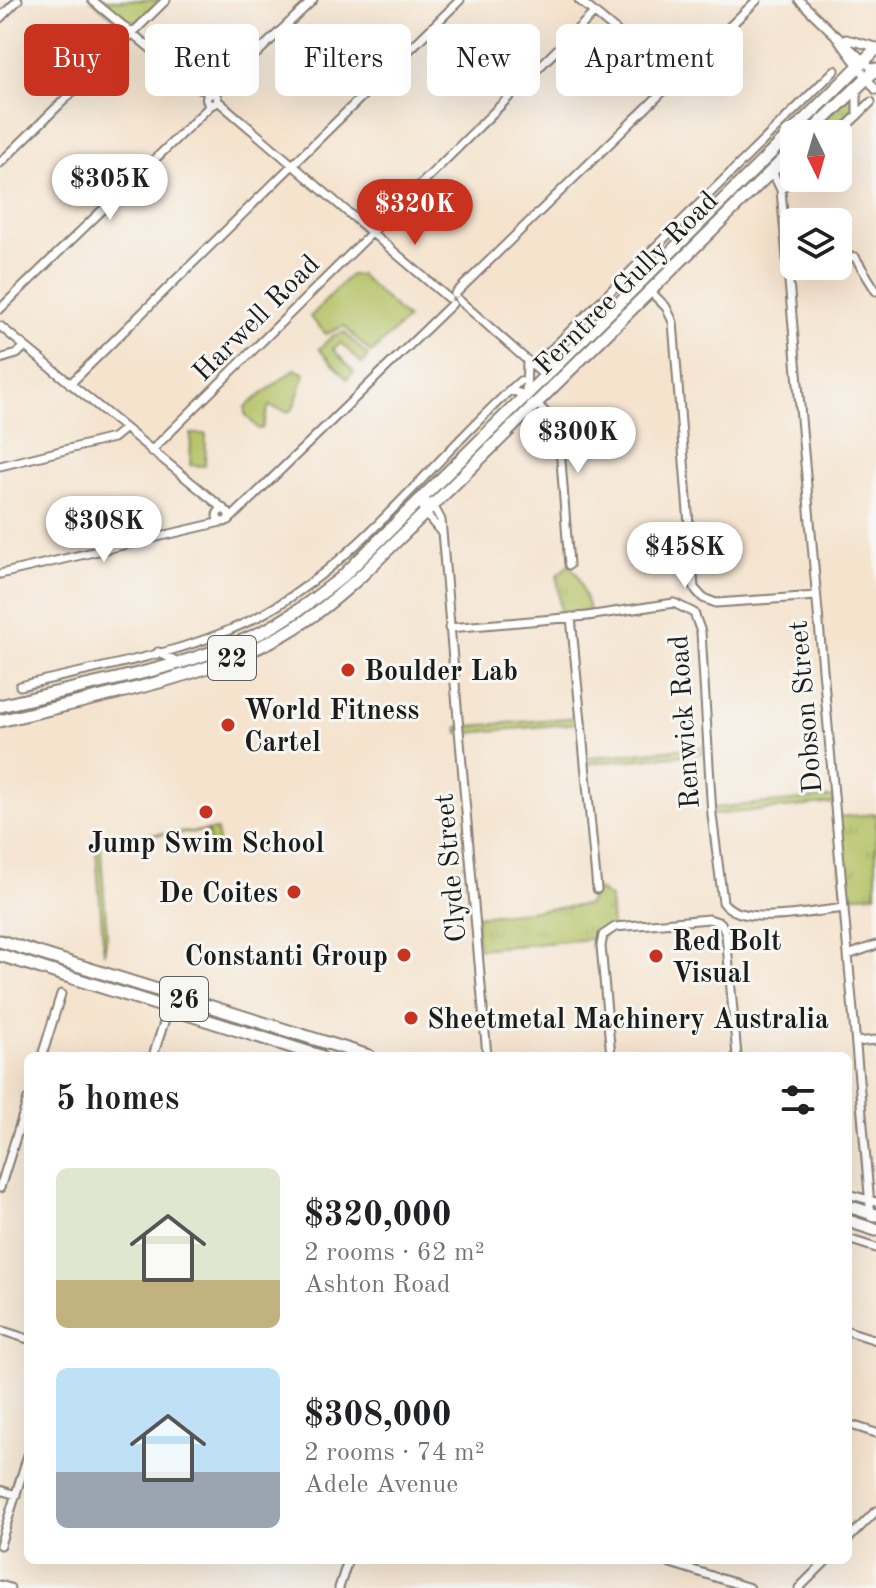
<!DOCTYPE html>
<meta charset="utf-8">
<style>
:root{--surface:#fff;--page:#f2f2f2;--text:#202124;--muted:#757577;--accent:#c8321e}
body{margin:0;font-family:"Old Standard TT",serif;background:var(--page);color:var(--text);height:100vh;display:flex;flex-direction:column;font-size:30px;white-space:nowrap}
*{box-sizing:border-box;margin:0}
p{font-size:26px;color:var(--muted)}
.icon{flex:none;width:44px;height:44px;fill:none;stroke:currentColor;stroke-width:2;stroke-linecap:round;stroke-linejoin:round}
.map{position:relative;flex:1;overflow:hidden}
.sheet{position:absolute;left:24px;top:1052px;width:828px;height:512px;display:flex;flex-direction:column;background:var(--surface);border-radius:12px;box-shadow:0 8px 32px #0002}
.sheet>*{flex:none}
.top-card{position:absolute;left:24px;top:24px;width:828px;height:72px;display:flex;gap:16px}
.needle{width:52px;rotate:175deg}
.tools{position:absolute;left:780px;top:120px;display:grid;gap:16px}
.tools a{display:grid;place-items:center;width:72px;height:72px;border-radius:12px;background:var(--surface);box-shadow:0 8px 32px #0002;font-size:40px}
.price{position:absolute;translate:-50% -68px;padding:0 18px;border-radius:28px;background:#fff;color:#222;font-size:26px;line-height:52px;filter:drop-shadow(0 2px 4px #0008)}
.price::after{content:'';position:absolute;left:50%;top:48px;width:24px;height:18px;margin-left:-12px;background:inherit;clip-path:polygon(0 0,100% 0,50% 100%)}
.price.current{background:var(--accent);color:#fff}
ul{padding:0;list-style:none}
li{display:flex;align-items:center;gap:24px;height:200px;padding:0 32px}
li span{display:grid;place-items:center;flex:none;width:224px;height:160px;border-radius:12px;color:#555}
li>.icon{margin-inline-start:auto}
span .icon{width:96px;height:96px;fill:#fffc;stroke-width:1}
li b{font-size:34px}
h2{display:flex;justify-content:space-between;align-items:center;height:96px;padding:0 32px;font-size:34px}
.tag{padding:0 28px;border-radius:12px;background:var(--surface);box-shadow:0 8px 32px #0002;font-size:28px;line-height:72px}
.tag.current{background:var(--accent);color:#fff}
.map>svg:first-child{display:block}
</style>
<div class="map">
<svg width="876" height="1588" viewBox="0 0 876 1588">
<defs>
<pattern id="park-tufts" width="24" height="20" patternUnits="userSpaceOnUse" patternTransform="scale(2)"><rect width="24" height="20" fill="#b3c163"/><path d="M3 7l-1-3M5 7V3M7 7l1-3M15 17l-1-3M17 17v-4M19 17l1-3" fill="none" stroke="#99a555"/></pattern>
</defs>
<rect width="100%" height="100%" fill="#f6f6f2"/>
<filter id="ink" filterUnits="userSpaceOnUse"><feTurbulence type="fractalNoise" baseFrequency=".0125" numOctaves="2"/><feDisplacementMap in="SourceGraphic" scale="16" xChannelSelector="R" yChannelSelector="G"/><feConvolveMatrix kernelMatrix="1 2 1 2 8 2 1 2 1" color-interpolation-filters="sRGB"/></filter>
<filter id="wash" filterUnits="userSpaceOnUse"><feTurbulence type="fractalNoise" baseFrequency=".006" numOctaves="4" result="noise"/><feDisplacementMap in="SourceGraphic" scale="32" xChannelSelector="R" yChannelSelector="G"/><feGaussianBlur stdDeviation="1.8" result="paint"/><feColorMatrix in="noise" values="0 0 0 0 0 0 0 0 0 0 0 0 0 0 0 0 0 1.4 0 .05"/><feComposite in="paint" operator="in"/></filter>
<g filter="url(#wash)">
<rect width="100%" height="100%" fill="#f5e3ce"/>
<path fill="#b3c163" stroke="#686e40" stroke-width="2" d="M 350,275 L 360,275 L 407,319 L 371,353 L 344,326 L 326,334 L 310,317 Z
M 344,332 L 368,356 L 362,364 L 341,343 L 333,349 L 354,372 L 347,379 L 319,349 L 332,336 Z
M 295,369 L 305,374 L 293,409 L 288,412 L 269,406 L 262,429 L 258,429 L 245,414 L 245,407 Z
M 191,434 L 206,434 L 205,466 L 190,465 Z
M 217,830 L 219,857 L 211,854 L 208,831 L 100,839 L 107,934 L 104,953 L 95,838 Z"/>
<path fill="url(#park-tufts)" stroke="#686e40" stroke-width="2" d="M 92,0 L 166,0 L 132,33 Z
M 857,87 L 857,116 L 838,134 L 809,134 Z
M 569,565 L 578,575 L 591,615 L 561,618 L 557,575 Z
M 579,717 L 580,723 L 459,734 L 458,727 Z
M 708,746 L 708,753 L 584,764 L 583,758 Z
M 834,797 L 835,803 L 712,815 L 712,808 Z
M 876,814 L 876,894 L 843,896 L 836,817 Z
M 597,889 L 610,898 L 612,928 L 602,938 L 478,949 L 475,916 L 587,905 Z"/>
</g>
<g filter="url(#ink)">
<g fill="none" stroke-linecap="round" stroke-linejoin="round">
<defs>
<path id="minor" d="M 92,0 L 197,87 L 211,94
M 579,0 L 676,80
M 799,0 L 835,35 L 876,90
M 0,18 L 18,0
M 837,36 L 876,72
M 846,39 L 876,47
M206.5 99a5.5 5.5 0 1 1 11 0a5.5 5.5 0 1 1-11 0Z
M 214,94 L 313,0
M 218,101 L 448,298
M 857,116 L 871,102
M 838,134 L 857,116 L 857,89
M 0,163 L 166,0
M 772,171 L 781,190 L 871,1217
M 781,190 L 794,177
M 838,255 L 855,257 L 876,291
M 650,291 L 666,307 L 673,322 L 694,588 L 703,598 L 716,603 L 816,596
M 455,294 L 757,0
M 459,300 L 547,378
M 0,309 L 211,105
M 0,326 L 225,510
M 544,357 L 556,345
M 0,359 L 17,354 L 24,347
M 555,365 L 556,345 L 835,70
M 70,384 L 460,0
M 509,390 L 526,395 L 527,360
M 536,403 L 554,421 L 559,434 L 569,565
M 151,451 L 594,13
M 0,466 L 113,438 L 124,429
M 420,499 L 433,505 L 441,520 L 487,1056
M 420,499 L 425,513 L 441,532
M217 516a6 6 0 1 1 12 0a6 6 0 1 1-12 0Z
M 229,520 L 452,304
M 0,574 L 221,522
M 571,617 L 597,889
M 449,628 L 587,616 L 674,603 L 694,613 L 701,632 L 712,815 L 723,902 C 741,928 815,911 844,908
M 158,652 L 178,662
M 20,686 C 103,665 200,653 275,607 C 369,550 438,454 520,381
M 848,955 L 876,945
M 856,1042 L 876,1040
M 42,1056 L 61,994
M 153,1056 L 173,995
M 611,1056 L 601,946 L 603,935 L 615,927 L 709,919 L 721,923 L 726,934 L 737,1056
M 0,1188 L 28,1099
M 848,1194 L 876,1202
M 848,1239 L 876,1248
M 0,1330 L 28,1339
M 848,1331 L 876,1340
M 848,1424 L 876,1433
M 0,1490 L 16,1495
M 848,1539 L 876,1511
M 0,1545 L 28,1455
M 661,1560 L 750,1588
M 0,1585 L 10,1588
M 339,1588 L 348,1560
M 799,1588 L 827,1560"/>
<path id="primary" d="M 809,134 L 876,69
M 0,706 C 86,684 179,671 260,633 C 289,619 315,598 341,578 L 876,49
M 0,721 C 84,700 199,679 275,639 C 307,623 336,599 363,574 L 794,149"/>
<path id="trunk" d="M 0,941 L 369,1056
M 0,955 L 320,1056
M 848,1206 L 876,1215
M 848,1221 L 876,1230"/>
</defs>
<use href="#minor" stroke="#888075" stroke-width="11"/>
<use href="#primary" stroke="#888075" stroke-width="15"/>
<use href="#trunk" stroke="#888075" stroke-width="15"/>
<use href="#minor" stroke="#fff" stroke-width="7"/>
<use href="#primary" stroke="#fff" stroke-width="11"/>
<use href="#trunk" stroke="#fff" stroke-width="11"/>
</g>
</g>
<g fill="#c8321e" stroke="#f6f6f2" stroke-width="3">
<circle cx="348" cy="670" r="8"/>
<circle cx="228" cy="725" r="8"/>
<circle cx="206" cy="812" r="8"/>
<circle cx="294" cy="892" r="8"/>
<circle cx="404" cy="955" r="8"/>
<circle cx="656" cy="956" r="8"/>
<circle cx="411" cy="1018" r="8"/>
</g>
<g text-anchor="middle" stroke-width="6" stroke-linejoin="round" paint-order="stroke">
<g fill="#f6f6f2" stroke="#5d5d5c" stroke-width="2">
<rect x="208" y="636" width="48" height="44" rx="6"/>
<rect x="160" y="977" width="48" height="44" rx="6"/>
</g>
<g font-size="26" font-weight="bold" fill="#1c1c1c">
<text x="232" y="667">22</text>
<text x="184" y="1008">26</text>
</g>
<g font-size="28" fill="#1c1c1c" stroke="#f6f6f2">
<text transform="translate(625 282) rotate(-45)" y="10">Ferntree Gully Road</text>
<text transform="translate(255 317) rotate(-45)" y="10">Harwell Road</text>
<text transform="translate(804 707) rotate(-95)" y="10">Dobson Street</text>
<text transform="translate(683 722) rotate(-94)" y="10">Renwick Road</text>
<text transform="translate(449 868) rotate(-95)" y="10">Clyde Street</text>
</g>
<g font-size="28" font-weight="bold" fill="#1c1c1c" stroke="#f6f6f2" text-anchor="start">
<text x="364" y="680">Boulder Lab</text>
<text x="244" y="719">World Fitness<tspan x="244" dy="32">Cartel</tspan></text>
<text x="206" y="852" text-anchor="middle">Jump Swim School</text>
<text x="278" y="902" text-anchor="end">De Coites</text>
<text x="672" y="950">Red Bolt<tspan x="672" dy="32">Visual</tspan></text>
<text x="388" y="965" text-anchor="end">Constanti Group</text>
<text x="427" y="1028">Sheetmetal Machinery Australia</text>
</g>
</g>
</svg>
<div class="tools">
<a><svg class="needle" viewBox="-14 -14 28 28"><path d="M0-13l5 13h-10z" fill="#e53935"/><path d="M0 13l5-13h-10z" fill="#757577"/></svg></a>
<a><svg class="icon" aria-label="layers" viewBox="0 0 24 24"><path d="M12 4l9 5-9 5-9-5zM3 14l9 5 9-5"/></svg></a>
</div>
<b class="price" style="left:110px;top:222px">$305K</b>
<b class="price current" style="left:415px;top:247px">$320K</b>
<b class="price" style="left:578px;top:475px">$300K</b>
<b class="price" style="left:104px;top:564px">$308K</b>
<b class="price" style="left:685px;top:590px">$458K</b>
<div class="top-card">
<a class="tag current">Buy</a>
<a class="tag">Rent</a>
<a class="tag">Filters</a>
<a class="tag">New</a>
<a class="tag">Apartment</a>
</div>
<section class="sheet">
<h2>5 homes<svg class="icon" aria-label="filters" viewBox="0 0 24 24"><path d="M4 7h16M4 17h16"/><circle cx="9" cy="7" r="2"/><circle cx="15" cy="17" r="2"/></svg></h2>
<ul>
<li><span style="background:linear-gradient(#dfe7d0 70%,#c2b280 0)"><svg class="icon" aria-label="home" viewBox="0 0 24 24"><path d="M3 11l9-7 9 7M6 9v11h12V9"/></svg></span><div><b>$320,000</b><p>2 rooms · 62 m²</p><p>Ashton Road</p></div></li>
<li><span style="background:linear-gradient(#bfe0f5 65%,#9aa5b1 0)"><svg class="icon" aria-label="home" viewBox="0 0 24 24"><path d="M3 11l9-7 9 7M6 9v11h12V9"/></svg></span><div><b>$308,000</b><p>2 rooms · 74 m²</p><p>Adele Avenue</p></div></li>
</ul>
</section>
</div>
